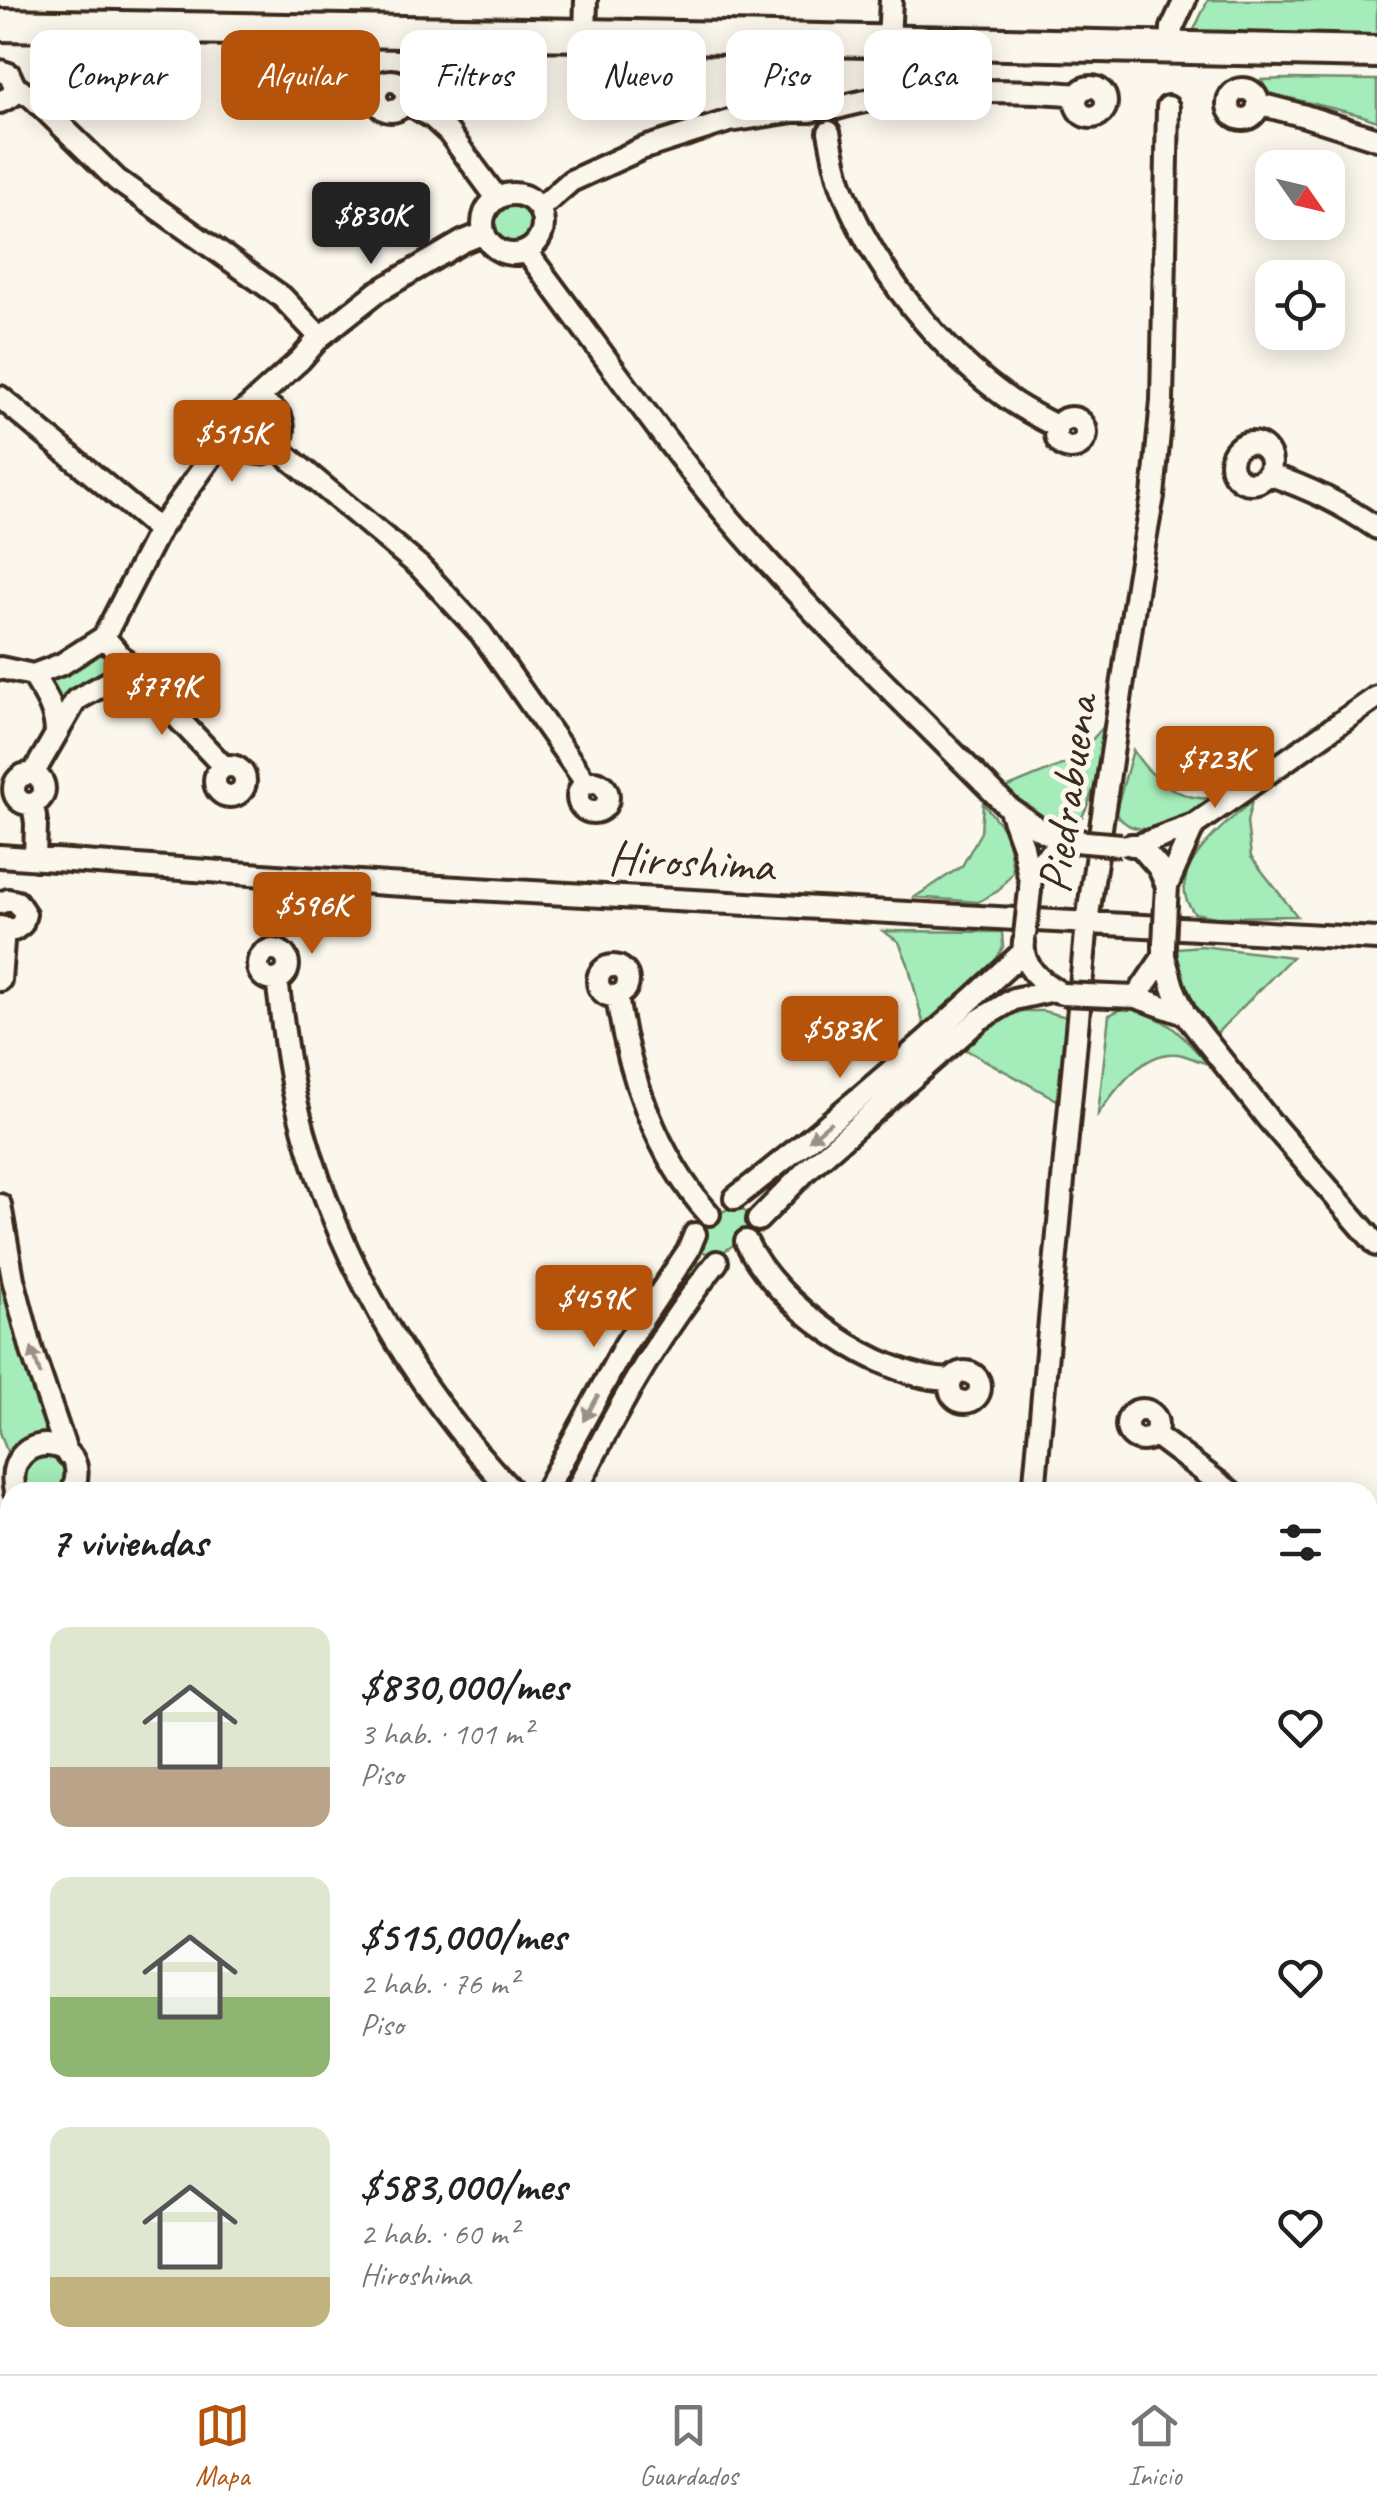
<!DOCTYPE html>
<html lang="es">
<meta charset="utf-8">
<style>
:root{--surface:#fff;--page:#f6f6f6;--text:#222;--muted:#767676;--line:#e0e0e0;--accent:#b45309}
body{margin:0;font-family:Caveat,sans-serif;background:var(--page);color:var(--text);height:100vh;display:flex;flex-direction:column;font-size:38px;white-space:nowrap}
*{box-sizing:border-box;margin:0}
p{font-size:32px;color:var(--muted)}
.icon{flex:none;width:55px;height:55px;fill:none;stroke:currentColor;stroke-width:2;stroke-linecap:round;stroke-linejoin:round}
.map{position:relative;flex:1;overflow:hidden}
.side{position:absolute;left:0px;top:1482px;width:1378px;height:892px;display:flex;flex-direction:column;background:var(--surface);border-radius:30px 30px 0 0;box-shadow:0 5px 25px #0003}
.side>*{flex:none}
.guide{position:absolute;left:30px;top:30px;width:1318px;height:90px;display:flex;gap:20px}
.needle{width:65px;rotate:124deg}
.buttons{position:absolute;left:1255px;top:150px;display:grid;gap:20px}
.buttons a{display:grid;place-items:center;width:90px;height:90px;border-radius:20px;background:var(--surface);box-shadow:0 5px 25px #0003;font-size:50px}
.price{position:absolute;translate:-50% -85px;padding:0 22px;border-radius:10px;background:var(--accent);color:#fff;font-size:32px;line-height:65px;filter:drop-shadow(0 2px 5px #0008)}
.price::after{content:'';position:absolute;left:50%;top:60px;width:30px;height:22px;margin-left:-15px;background:inherit;clip-path:polygon(0 0,100% 0,50% 100%)}
.price.current{background:#222;color:#fff}
ul{padding:0;list-style:none}
li{display:flex;align-items:center;gap:30px;height:250px;padding:0 50px}
li span{display:grid;place-items:center;flex:none;width:280px;height:200px;border-radius:20px;color:#555}
li>.icon{margin-inline-start:auto}
span .icon{width:120px;height:120px;fill:#fffc;stroke-width:1}
li b{font-size:42px}
h2{display:flex;justify-content:space-between;align-items:center;height:120px;padding:0 50px;font-size:42px}
.pill{padding:0 35px;border-radius:20px;background:var(--surface);box-shadow:0 5px 25px #0003;font-size:35px;line-height:90px}
.pill.current{background:var(--accent);color:#fff}
.tab-bar{display:flex;justify-content:space-around;align-items:center;height:140px;border-top:2px solid var(--line);background:var(--surface);font-size:28px;color:var(--muted)}
.tab-bar a{display:grid;justify-items:center;gap:5px}
.tab-bar .current{color:var(--accent)}
.map>svg:first-child{display:block}
</style>
<div class="map">
<svg width="1377" height="2374" viewBox="0 0 1377 2374">
<rect width="100%" height="100%" fill="#fbf7ec"/>
<filter id="ink" filterUnits="userSpaceOnUse"><feTurbulence type="fractalNoise" baseFrequency=".01" numOctaves="2"/><feDisplacementMap in="SourceGraphic" scale="20" xChannelSelector="R" yChannelSelector="G"/><feConvolveMatrix kernelMatrix="1 2 1 2 8 2 1 2 1" color-interpolation-filters="sRGB"/></filter>
<g filter="url(#ink)">
<path fill="#a4ecb9" stroke="#708b6c" stroke-width="2.5" d="M 1208,0 L 1377,0 L 1377,40 L 1191,36 Z
M 1287,79 L 1377,80 L 1377,121 L 1360,115 L 1269,93 L 1261,80 Z
M492 225a22 22 0 1 1 44 0a22 22 0 1 1-44 0Z
M 103,650 L 116,662 L 115,668 L 61,700 L 55,699 L 48,681 L 92,654 Z
M 1106,724 C 1101,756 1097,788 1082,817 C 1076,819 1071,822 1065,823 C 1044,828 1021,801 1006,788 L 1074,760 Z
M 1133,750 C 1146,772 1173,796 1200,798 C 1208,799 1217,797 1225,797 C 1200,813 1160,840 1128,825 C 1123,822 1120,818 1115,814 Z
M 1252,801 L 1247,822 L 1251,857 L 1297,916 L 1216,917 L 1194,913 C 1191,908 1187,903 1186,898 C 1175,861 1228,822 1252,801 Z
M 983,803 L 1007,833 L 1013,872 L 998,891 L 978,902 L 915,897 L 962,866 L 981,832 Z
M 883,931 L 1002,932 L 1003,947 L 992,967 L 924,1026 L 908,964 L 899,942 Z
M 1201,946 L 1292,957 L 1213,1037 C 1193,1009 1175,983 1178,948 Z
M 1126,1007 C 1169,1018 1179,1032 1208,1064 C 1198,1061 1188,1056 1178,1054 C 1144,1050 1115,1090 1098,1114 L 1109,1015 Z
M 1022,1011 L 1043,1011 L 1067,1017 L 1059,1101 L 961,1047 L 998,1020 Z
M 736,1206 L 746,1212 L 749,1220 C 734,1266 680,1264 708,1224 C 716,1215 724,1209 736,1206 Z
M 0,1257 C 9,1327 29,1376 58,1439 L 10,1460 L 0,1432 Z
M 693,1258 L 700,1265 C 650,1338 606,1414 566,1492 L 557,1488 L 625,1361 Z
M 46,1454 C 71,1463 68,1468 64,1492 L 27,1492 C 16,1472 25,1460 46,1454 Z"/>
<g fill="none" stroke-linecap="round" stroke-linejoin="round">
<path stroke="#8fc7ed" stroke-width="20" d="M 0,1779 L 10,1787
M 760,2365 L 769,2374"/>
<defs>
<path id="street" d="M 585,35 L 586,0
M 889,41 L 891,0
M 1171,48 L 1172,28 L 1185,0
M 0,71 L 9,74 L 15,87 L 12,96 L 0,102
M376 96a15 15 0 1 1 30 0a15 15 0 1 1-30 0Z
M1076 102a15 15 0 1 1 30 0a15 15 0 1 1-30 0Z
M 15,87 L 32,97 L 117,180 L 282,297 L 320,337
M1228 104a15 15 0 1 1 30 0a15 15 0 1 1-30 0Z
M 405,101 L 433,118 L 449,133 L 497,198
M 1259,104 L 1305,116 L 1377,139
M 837,108 C 885,94 927,92 976,91 C 1010,91 1043,91 1077,95
M 829,132 C 833,152 836,173 844,192 C 874,271 942,352 1010,400 C 1024,410 1041,418 1057,427
M483 224a30 30 0 1 1 60 0a30 30 0 1 1-60 0Z
M 540,208 L 571,181 L 641,149 L 729,121 L 793,111 L 811,111
M 526,251 C 593,339 658,434 729,518 C 816,620 915,713 1009,808 L 1039,829 L 1067,843
M 0,397 L 159,530
M235 429a24 24 0 1 1 48 0a24 24 0 1 1-48 0Z
M 245,410 L 300,360 L 320,337 L 377,292 L 462,242 L 484,233
M1056 433a15 15 0 1 1 30 0a15 15 0 1 1-30 0Z
M1231 463a20 20 0 1 1 40 0a20 20 0 1 1-40 0Z
M 276,447 L 420,567 L 481,633 L 587,784
M 1268,474 C 1311,489 1340,503 1377,528
M 0,668 L 33,675 L 62,664 L 104,637
M 136,674 L 224,767
M 33,675 C 45,695 56,710 56,734
M215 781a15 15 0 1 1 30 0a15 15 0 1 1-30 0Z
M14 789a15 15 0 1 1 30 0a15 15 0 1 1-30 0Z
M 33,774 L 76,700 L 111,681 L 136,674 L 104,637 L 159,530 L 236,422
M578 797a15 15 0 1 1 30 0a15 15 0 1 1-30 0Z
M 33,804 L 36,823 L 35,859
M 1010,810 L 1023,846 L 1029,877
M 1194,825 L 1377,697
M 1131,845 L 1139,845 L 1159,868 L 1167,886
M 1139,845 L 1194,825 L 1167,886 L 1166,903
M 0,856 L 387,884 L 1377,939
M 1030,890 C 1029,866 1053,847 1075,841
M 0,903 L 8,900 L 17,902 L 25,914 L 22,924 L 14,930 L 0,927
M 1024,942 C 1021,966 1040,981 1059,992
M 1164,945 L 1164,956 L 1173,987 L 1185,1014 L 1268,1119 L 1377,1245
M258 965a15 15 0 1 1 30 0a15 15 0 1 1-30 0Z
M598 981a15 15 0 1 1 30 0a15 15 0 1 1-30 0Z
M 0,980 L 4,929
M 277,980 C 283,1022 287,1067 298,1109 C 334,1254 410,1384 513,1492
M 617,996 C 628,1072 656,1156 709,1214
M 1110,996 L 1136,997 L 1164,956
M 1136,997 L 1185,1014
M 735,1198 C 835,1121 931,1038 1023,952
M 0,1205 L 13,1279 L 32,1351 L 67,1454
M 758,1220 L 807,1170 L 979,1020 L 1014,999 L 1054,990
M 746,1241 C 775,1305 880,1379 951,1380
M950 1387a15 15 0 1 1 30 0a15 15 0 1 1-30 0Z
M1127 1425a15 15 0 1 1 30 0a15 15 0 1 1-30 0Z
M 1154,1434 L 1231,1492
M 15,1492 C 0,1427 98,1432 72,1492
M 545,1492 L 625,1345 L 688,1251 L 695,1234
M 576,1492 C 615,1411 660,1332 717,1262
M 1034,1492 L 1087,922 L 1138,579 L 1153,496 L 1162,401 L 1168,107
M 1368,1628 L 1377,1638
M 1368,1893 L 1377,1889
M 297,2365 L 297,2374
M 521,2365 L 521,2374
M 972,2365 L 972,2374
M 40,2374 L 40,2365
M 1194,2374 L 1194,2365"/>
<path id="secondary" d="M 0,25 L 585,35 L 1377,52
M 0,2186 L 10,2186
M 1368,2197 L 1377,2197
M 712,2365 L 721,2374
M 807,2365 L 816,2374"/>
</defs>
<use href="#street" stroke="#3b2a1e" stroke-width="28"/>
<use href="#secondary" stroke="#3b2a1e" stroke-width="38"/>
<use href="#street" stroke="#fbf7ec" stroke-width="20"/>
<use href="#secondary" stroke="#fbf7ec" stroke-width="30"/>
<defs>
<path id="street-bridge" d="M 1075,841 L 1121,845
M 1025,935 L 1030,890
M 1164,945 L 1166,903
M 1062,994 L 1110,996"/>
</defs>
<use href="#street-bridge" stroke="#3b2a1e" stroke-width="28" stroke-linecap="butt"/>
<use href="#street-bridge" stroke="#fbf7ec" stroke-width="20"/>
</g>
<defs><path id="oneway-solid" d="M-6-.8H1V-3.2L6.5 0L1 3.2V.8H-6Z" transform="scale(2.5)"/></defs>
<g fill="#9b9085">
<use href="#oneway-solid" transform="translate(820 1131) rotate(140)"/>
<use href="#oneway-solid" transform="translate(36 1361) rotate(-108)"/>
<use href="#oneway-solid" transform="translate(591 1408) rotate(119)"/>
</g>
</g>
<g text-anchor="middle" stroke-width="10" stroke-linejoin="round" paint-order="stroke">
<g font-size="48" fill="#3b2a1e" stroke="#fbf7ec">
<text transform="translate(1066 794) rotate(-82)" y="17">Piedrabuena</text>
<text transform="translate(691 860) rotate(3)" y="17">Hiroshima</text>
</g>
</g>
</svg>
<div class="buttons">
<a><svg class="needle" viewBox="-14 -14 28 28"><path d="M0-13l5 13h-10z" fill="#e53935"/><path d="M0 13l5-13h-10z" fill="#767676"/></svg></a>
<a><svg class="icon" aria-label="locate" viewBox="0 0 24 24"><circle cx="12" cy="12" r="6"/><path d="M12 2v4M12 18v4M2 12h4M18 12h4"/></svg></a>
</div>
<b class="price current" style="left:371px;top:267px">$830K</b>
<b class="price" style="left:232px;top:485px">$515K</b>
<b class="price" style="left:162px;top:738px">$779K</b>
<b class="price" style="left:1215px;top:811px">$723K</b>
<b class="price" style="left:312px;top:957px">$596K</b>
<b class="price" style="left:840px;top:1081px">$583K</b>
<b class="price" style="left:594px;top:1350px">$459K</b>
<div class="guide">
<a class="pill">Comprar</a>
<a class="pill current">Alquilar</a>
<a class="pill">Filtros</a>
<a class="pill">Nuevo</a>
<a class="pill">Piso</a>
<a class="pill">Casa</a>
</div>
<section class="side">
<h2>7 viviendas<svg class="icon" aria-label="filters" viewBox="0 0 24 24"><path d="M4 7h16M4 17h16"/><circle cx="9" cy="7" r="2"/><circle cx="15" cy="17" r="2"/></svg></h2>
<ul>
<li><span style="background:linear-gradient(#dfe7d0 70%,#b9a48a 0)"><svg class="icon" aria-label="home" viewBox="0 0 24 24"><path d="M3 11l9-7 9 7M6 9v11h12V9"/></svg></span><div><b>$830,000/mes</b><p>3 hab. · 101 m²</p><p>Piso</p></div><svg class="icon" aria-label="heart" viewBox="0 0 24 24"><path d="M12 20l-8-8c-3-5 5-10 8-4 3-6 11-1 8 4z"/></svg></li>
<li><span style="background:linear-gradient(#dfe7d0 60%,#8fb573 0)"><svg class="icon" aria-label="home" viewBox="0 0 24 24"><path d="M3 11l9-7 9 7M6 9v11h12V9"/></svg></span><div><b>$515,000/mes</b><p>2 hab. · 76 m²</p><p>Piso</p></div><svg class="icon" aria-label="heart" viewBox="0 0 24 24"><path d="M12 20l-8-8c-3-5 5-10 8-4 3-6 11-1 8 4z"/></svg></li>
<li><span style="background:linear-gradient(#dfe7d0 75%,#c2b280 0)"><svg class="icon" aria-label="home" viewBox="0 0 24 24"><path d="M3 11l9-7 9 7M6 9v11h12V9"/></svg></span><div><b>$583,000/mes</b><p>2 hab. · 60 m²</p><p>Hiroshima</p></div><svg class="icon" aria-label="heart" viewBox="0 0 24 24"><path d="M12 20l-8-8c-3-5 5-10 8-4 3-6 11-1 8 4z"/></svg></li>
</ul>
</section>
</div>
<nav class="tab-bar">
<a class="current"><svg class="icon" aria-label="map" viewBox="0 0 24 24"><path d="M3 6l6-2 6 2 6-2v14l-6 2-6-2-6 2zM9 4v14M15 6v14"/></svg>Mapa</a>
<a><svg class="icon" aria-label="saved" viewBox="0 0 24 24"><path d="M7 4h10v16l-5-4-5 4z"/></svg>Guardados</a>
<a><svg class="icon" aria-label="home" viewBox="0 0 24 24"><path d="M3 11l9-7 9 7M6 9v11h12V9"/></svg>Inicio</a>
</nav>
